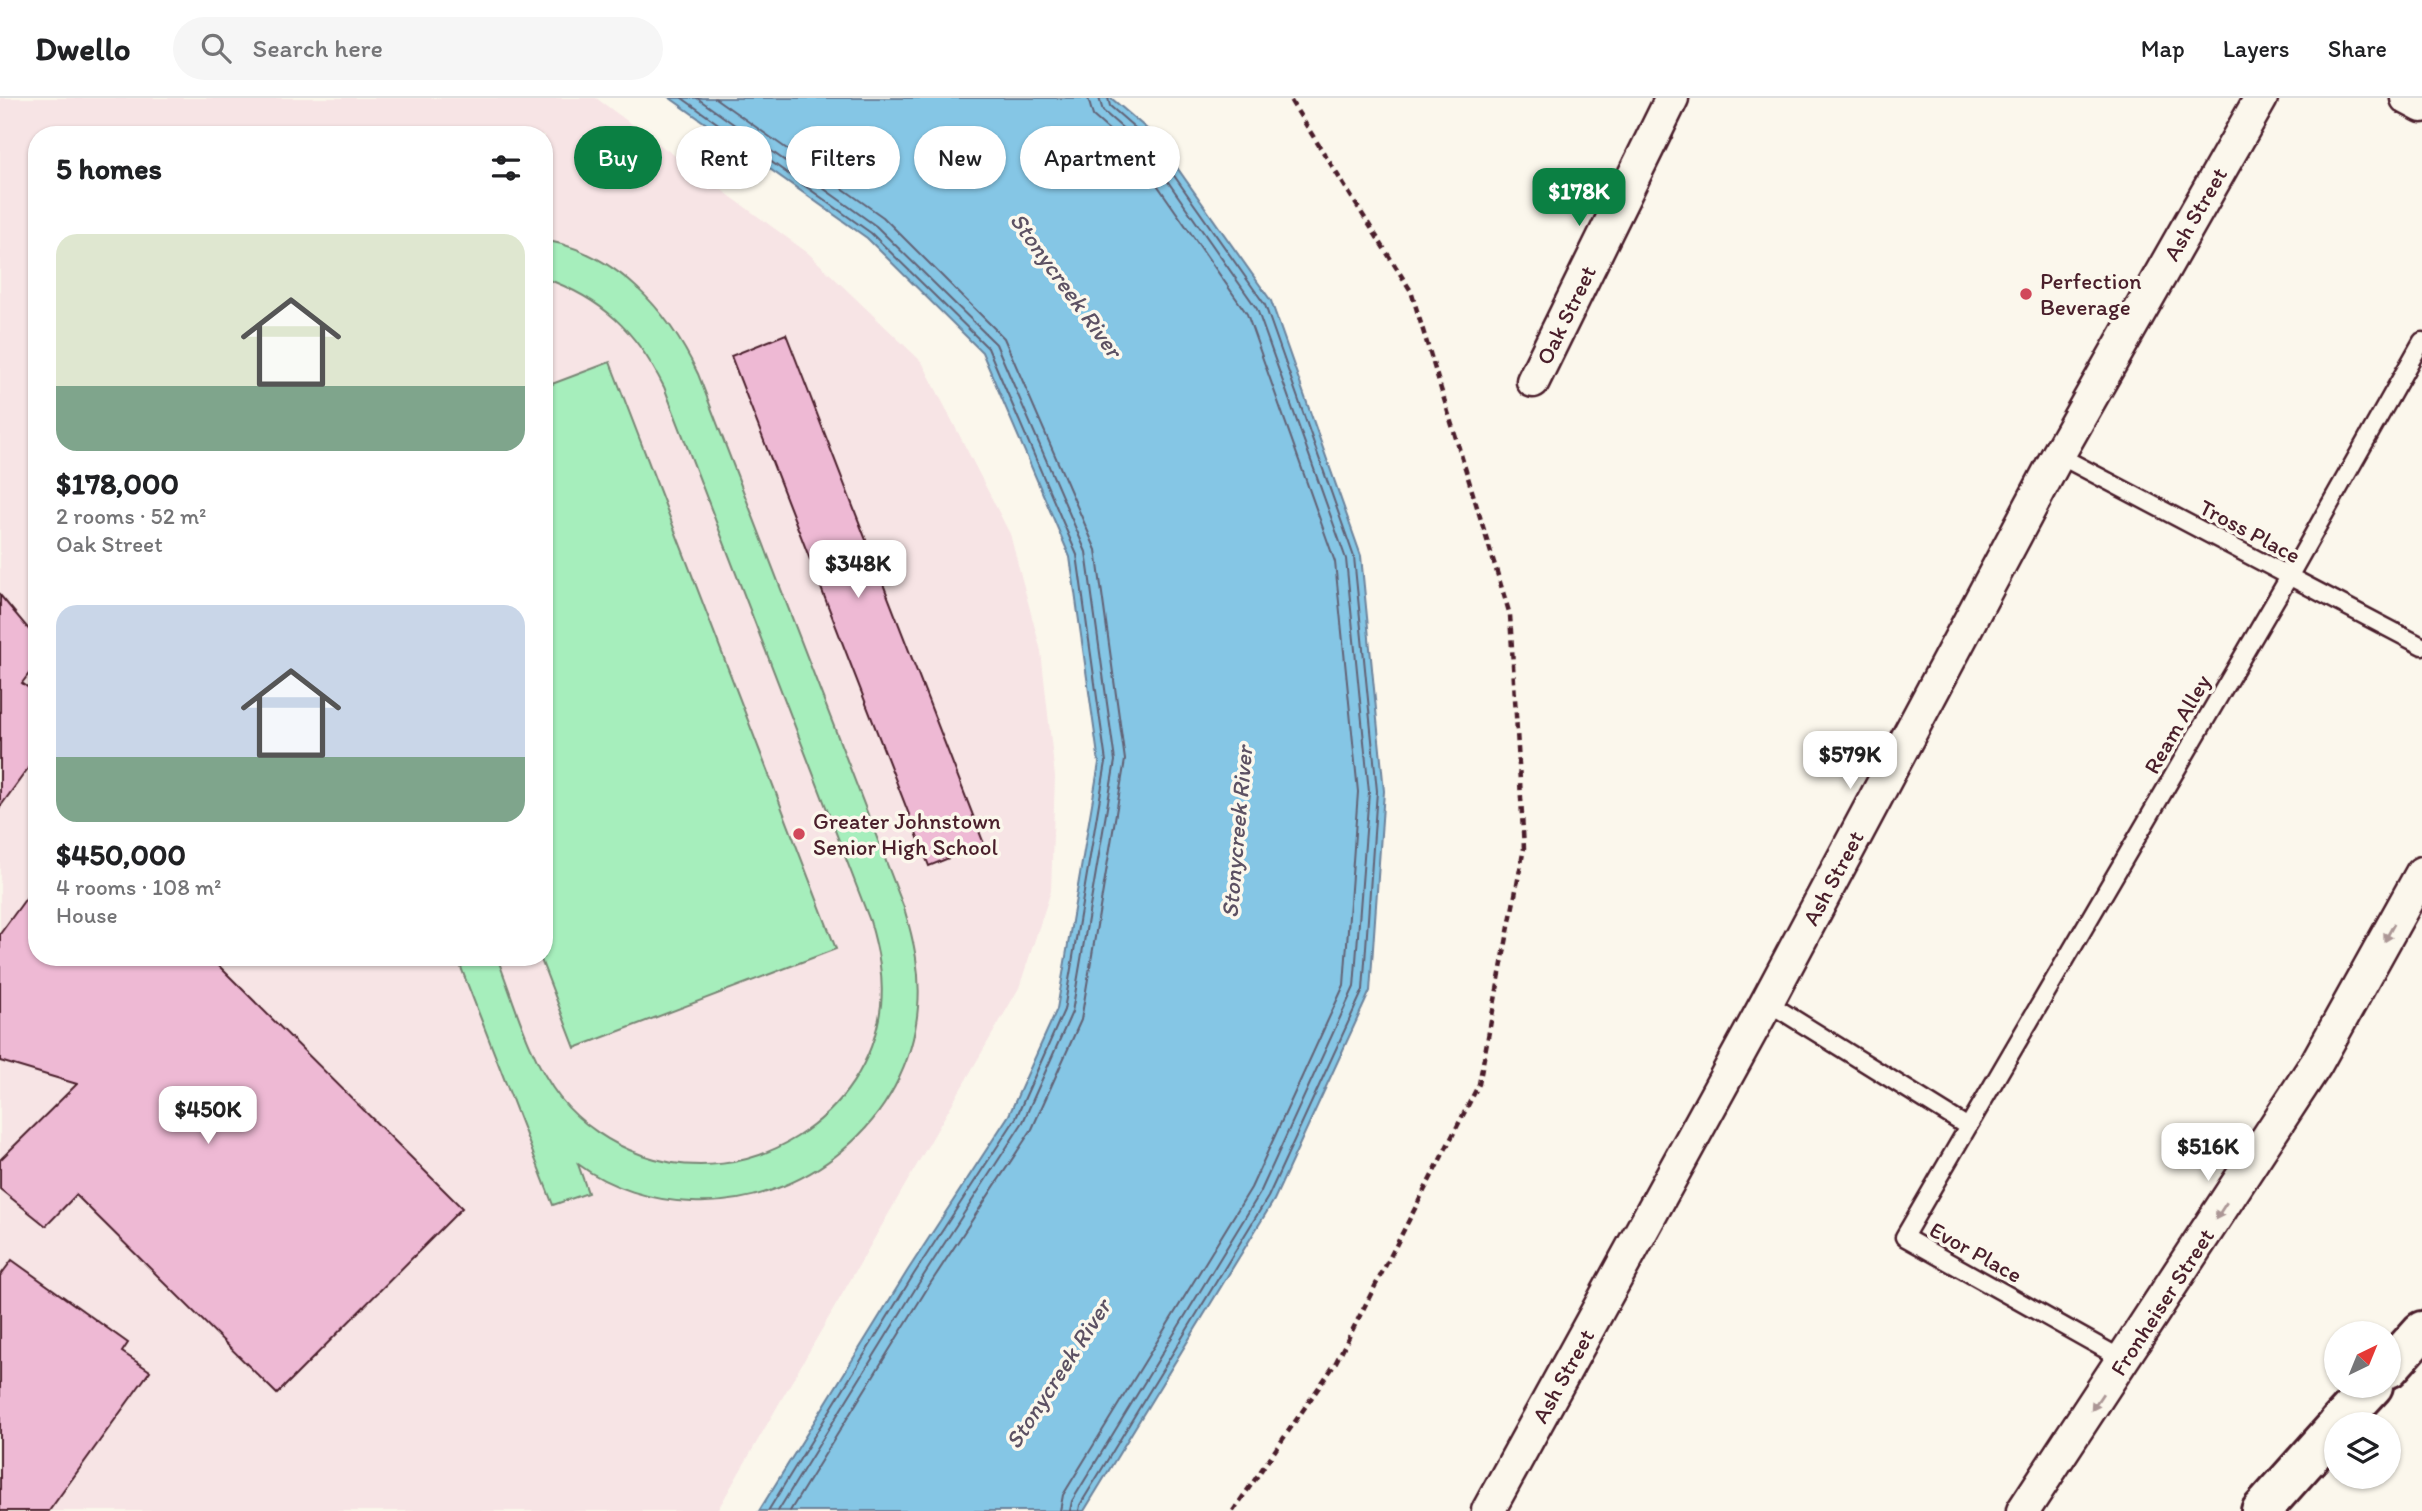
<!DOCTYPE html>
<meta charset="utf-8">
<style>
:root{--surface:#fff;--page:#f6f6f6;--text:#202124;--muted:#757577;--line:#e0e0e0;--accent:#0b8043}
body{margin:0;font-family:Itim,sans-serif;background:var(--page);color:var(--text);height:100vh;display:flex;flex-direction:column;font-size:26px;white-space:nowrap}
*{box-sizing:border-box;margin:0}
p{font-size:23px;color:var(--muted)}
.icon{flex:none;width:38px;height:38px;fill:none;stroke:currentColor;stroke-width:2;stroke-linecap:round;stroke-linejoin:round}
.map{position:relative;flex:1;overflow:hidden}
.panel{position:absolute;left:28px;top:28px;width:525px;height:840px;display:flex;flex-direction:column;background:var(--surface);border-radius:28px;box-shadow:0 2px 5px #0004}
.panel>*{flex:none}
.top-card{position:absolute;left:574px;top:28px;width:665px;height:63px;display:flex;gap:14px}
.needle{width:46px;rotate:43deg}
.buttons{position:absolute;left:2324px;top:1223px;display:grid;gap:14px}
.buttons a{display:grid;place-items:center;width:77px;height:77px;border-radius:50%;background:var(--surface);box-shadow:0 2px 5px #0004;font-size:35px}
.price{position:absolute;translate:-50% -60px;padding:0 16px;border-radius:14px;background:#fff;color:#222;font-size:23px;line-height:46px;filter:drop-shadow(0 2px 4px #0008)}
.price::after{content:'';position:absolute;left:50%;top:42px;width:21px;height:16px;margin-left:-10px;background:inherit;clip-path:polygon(0 0,100% 0,50% 100%)}
.price.current{background:var(--accent);color:#fff}
ul{padding:0;list-style:none}
li{display:grid;align-content:center;gap:14px;height:371px;padding:0 28px}
li span{display:grid;place-items:center;height:217px;border-radius:21px;color:#555}
li>.icon{margin-inline-start:auto}
span .icon{width:126px;height:126px;fill:#fffc;stroke-width:1}
li b{font-size:30px}
h2{display:flex;justify-content:space-between;align-items:center;height:84px;padding:0 28px;font-size:30px}
.pill{padding:0 24px;border-radius:32px;background:var(--surface);box-shadow:0 2px 5px #0004;font-size:24px;line-height:63px}
.pill.current{background:var(--accent);color:#fff}
header{display:flex;align-items:center;gap:42px;box-sizing:border-box;height:98px;padding:0 35px;background:var(--surface);border-bottom:2px solid var(--line)}
header strong{font-size:33px}
nav{display:flex;gap:38px;margin-inline-start:auto;font-size:24px}
.search{width:490px;height:63px;background:var(--page);display:flex;align-items:center;gap:18px;box-sizing:border-box;padding:0 24px;border-radius:38px;color:var(--muted);font-size:26px}
.map>svg:first-child{display:block}
</style>
<header>
<strong>Dwello</strong>
<div class="search"><svg class="icon" aria-label="search" viewBox="0 0 24 24"><circle cx="10" cy="10" r="6"/><path d="M15 15l6 6"/></svg>Search here</div>
<nav><a>Map</a><a>Layers</a><a>Share</a></nav>
</header>
<div class="map">
<svg width="2422" height="1413" viewBox="0 0 2422 1413">
<rect width="100%" height="100%" fill="#fbf7ec"/>
<filter id="ink" filterUnits="userSpaceOnUse"><feTurbulence type="fractalNoise" baseFrequency=".0143" numOctaves="2"/><feDisplacementMap in="SourceGraphic" scale="14" xChannelSelector="R" yChannelSelector="G"/><feConvolveMatrix kernelMatrix="1 2 1 2 8 2 1 2 1" color-interpolation-filters="sRGB"/></filter>
<g filter="url(#ink)">
<path fill="#f7e4e5" fill-rule="evenodd" d="M 0,0 L 596,0 L 808,155 L 922,264 L 1010,436 L 1041,553 L 1055,679 L 1051,793 L 1019,890 L 717,1413 L 0,1413 ZM 37,37 L 544,37 L 544,859 L 37,859 Z"/>
<path fill="#a6eebc" stroke="#788674" stroke-width="2" d="M 544,142 C 617,155 668,212 698,276 L 904,810 C 914,843 921,875 918,909 C 909,1024 804,1109 692,1104 C 653,1103 610,1090 578,1066 L 588,1095 L 553,1107 L 457,859 L 497,859 C 515,906 529,960 560,1000 C 581,1026 611,1046 642,1057 C 749,1095 868,1021 881,907 C 884,878 878,851 870,823 L 664,289 C 636,233 603,201 544,180 Z
M 610,264 L 836,851 L 575,950 L 540,859 L 544,859 L 544,289 Z"/>
<path fill="#85c6e5" stroke="#6d839b" stroke-width="2" d="M 670,0 L 1111,0 L 1154,37 L 1271,203 L 1361,458 L 1384,693 L 1370,893 L 1274,1102 L 1084,1413 L 759,1413 L 908,1172 L 1009,1017 L 1057,911 L 1099,665 L 1070,459 L 982,254 L 867,140 Z"/>
<g fill="none" stroke-linecap="round" stroke-linejoin="round">
<path stroke="#626275" stroke-width="2" d="M 682,0 L 871,135 L 988,250 L 1077,457 L 1106,664 L 1064,912 L 1016,1020 L 914,1176 L 768,1413
M 697,0 L 876,128 L 996,246 L 1086,454 L 1115,663 L 1072,914 L 1023,1024 L 922,1180 L 778,1413
M 715,0 L 883,119 L 1004,240 L 1096,452 L 1125,662 L 1081,922 L 1032,1031 L 930,1186 L 790,1413
M 1060,1413 L 1063,1397 L 1251,1090 L 1344,887 L 1358,694 L 1335,464 L 1247,216 L 1135,55 L 1093,18 L 1088,0
M 1070,1413 L 1072,1403 L 1260,1095 L 1354,889 L 1369,694 L 1346,461 L 1257,211 L 1143,48 L 1103,13 L 1099,0
M 1079,1413 L 1080,1407 L 1268,1099 L 1363,892 L 1377,693 L 1354,459 L 1265,207 L 1149,42 L 1110,8 L 1108,0"/>
</g>
<path fill="#eeb9d4" stroke="#4a1f2b" stroke-width="2" d="M 786,236 L 984,746 L 929,768 L 731,258 Z
M 0,497 L 37,541 L 37,565 L 22,585 L 37,596 L 37,658 L 0,709 Z
M 37,785 L 37,859 L 210,859 L 462,1110 L 277,1296 L 76,1097 L 46,1128 L 0,1091 L 0,1062 L 77,986 L 0,963 L 0,836 Z
M 12,1162 L 128,1245 L 122,1254 L 150,1273 L 49,1413 L 0,1413 L 0,1178 Z"/>
<g fill="none" stroke-linecap="round" stroke-linejoin="round">
<defs>
<path id="lane" d="M 2058,357 L 2422,548
M 1767,904 L 1968,1029 L 1904,1139 L 2124,1262
M 1968,1029 L 2289,479 L 2422,243"/>
<path id="street" d="M 2407,0 L 2422,8
M 1533,283 L 1672,0
M 1488,1413 L 1767,904 L 2058,357 L 2261,0
M 2023,1413 L 2316,966 L 2422,775"/>
<path id="secondary" d="M 2389,1270 L 2422,1233
M 2338,1326 L 2373,1288
M 2261,1413 L 2336,1329"/>
</defs>
<use href="#lane" stroke="#4a1f2b" stroke-width="21"/>
<use href="#street" stroke="#4a1f2b" stroke-width="37"/>
<use href="#secondary" stroke="#4a1f2b" stroke-width="44"/>
<path stroke="#4a1f2b" stroke-width="4.5" stroke-dasharray="7 5" stroke-linecap="butt" d="M 1233,1413 L 1335,1266 L 1479,986 L 1524,750 L 1510,517 L 1411,193 L 1289,0"/>
<use href="#lane" stroke="#fbf7ec" stroke-width="16"/>
<use href="#street" stroke="#fbf7ec" stroke-width="32"/>
<use href="#secondary" stroke="#fbf7ec" stroke-width="38"/>
</g>
<defs><path id="oneway-solid" d="M-6-.8H1V-3.2L6.5 0L1 3.2V.8H-6Z" transform="scale(1.75)"/></defs>
<g fill="#ab9695">
<use href="#oneway-solid" transform="translate(2389 835) rotate(119)"/>
<use href="#oneway-solid" transform="translate(2221 1113) rotate(123)"/>
<use href="#oneway-solid" transform="translate(2097 1304) rotate(124)"/>
</g>
</g>
<g fill="#d1495b" stroke="#fbf7ec" stroke-width="2.5">
<circle cx="2026" cy="196" r="7"/>
<circle cx="799" cy="736" r="7"/>
</g>
<g text-anchor="middle" stroke-width="7" stroke-linejoin="round" paint-order="stroke">
<g font-size="23" fill="#4a1f2b" stroke="#fbf7ec">
<text transform="translate(2195 116) rotate(-60)" y="8">Ash Street</text>
<text transform="translate(1566 217) rotate(-64)" y="8">Oak Street</text>
<text transform="translate(2250 433) rotate(28)" y="8">Tross Place</text>
<text transform="translate(2177 626) rotate(-60)" y="8">Ream Alley</text>
<text transform="translate(1833 780) rotate(-62)" y="8">Ash Street</text>
<text transform="translate(1976 1154) rotate(29)" y="8">Evor Place</text>
<text transform="translate(2162 1204) rotate(-57)" y="8">Fronheiser Street</text>
<text transform="translate(1563 1278) rotate(-61)" y="8">Ash Street</text>
</g>
<g font-size="23" fill="#4a1f2b" stroke="#fbf7ec" text-anchor="start">
<text x="2040" y="191">Perfection<tspan x="2040" dy="26">Beverage</tspan></text>
<text x="813" y="731">Greater Johnstown<tspan x="813" dy="26">Senior High School</tspan></text>
</g>
<g font-size="24" font-style="italic" fill="#5c5163" stroke="#fbf7ec">
<text transform="translate(1066 187) rotate(54)" y="8">Stonycreek River</text>
<text transform="translate(1237 734) rotate(-85)" y="8">Stonycreek River</text>
<text transform="translate(1058 1276) rotate(-57)" y="8">Stonycreek River</text>
</g>
</g>
</svg>
<div class="buttons">
<a><svg class="needle" viewBox="-14 -14 28 28"><path d="M0-13l5 13h-10z" fill="#e53935"/><path d="M0 13l5-13h-10z" fill="#757577"/></svg></a>
<a><svg class="icon" aria-label="layers" viewBox="0 0 24 24"><path d="M12 4l9 5-9 5-9-5zM3 14l9 5 9-5"/></svg></a>
</div>
<b class="price current" style="left:1579px;top:130px">$178K</b>
<b class="price" style="left:858px;top:502px">$348K</b>
<b class="price" style="left:1850px;top:693px">$579K</b>
<b class="price" style="left:208px;top:1048px">$450K</b>
<b class="price" style="left:2208px;top:1085px">$516K</b>
<div class="top-card">
<a class="pill current">Buy</a>
<a class="pill">Rent</a>
<a class="pill">Filters</a>
<a class="pill">New</a>
<a class="pill">Apartment</a>
</div>
<section class="panel">
<h2>5 homes<svg class="icon" aria-label="filters" viewBox="0 0 24 24"><path d="M4 7h16M4 17h16"/><circle cx="9" cy="7" r="2"/><circle cx="15" cy="17" r="2"/></svg></h2>
<ul>
<li><span style="background:linear-gradient(#dfe7d0 70%,#7fa58c 0)"><svg class="icon" aria-label="home" viewBox="0 0 24 24"><path d="M3 11l9-7 9 7M6 9v11h12V9"/></svg></span><div><b>$178,000</b><p>2 rooms · 52 m²</p><p>Oak Street</p></div></li>
<li><span style="background:linear-gradient(#c9d6e8 70%,#7fa58c 0)"><svg class="icon" aria-label="home" viewBox="0 0 24 24"><path d="M3 11l9-7 9 7M6 9v11h12V9"/></svg></span><div><b>$450,000</b><p>4 rooms · 108 m²</p><p>House</p></div></li>
</ul>
</section>
</div>
